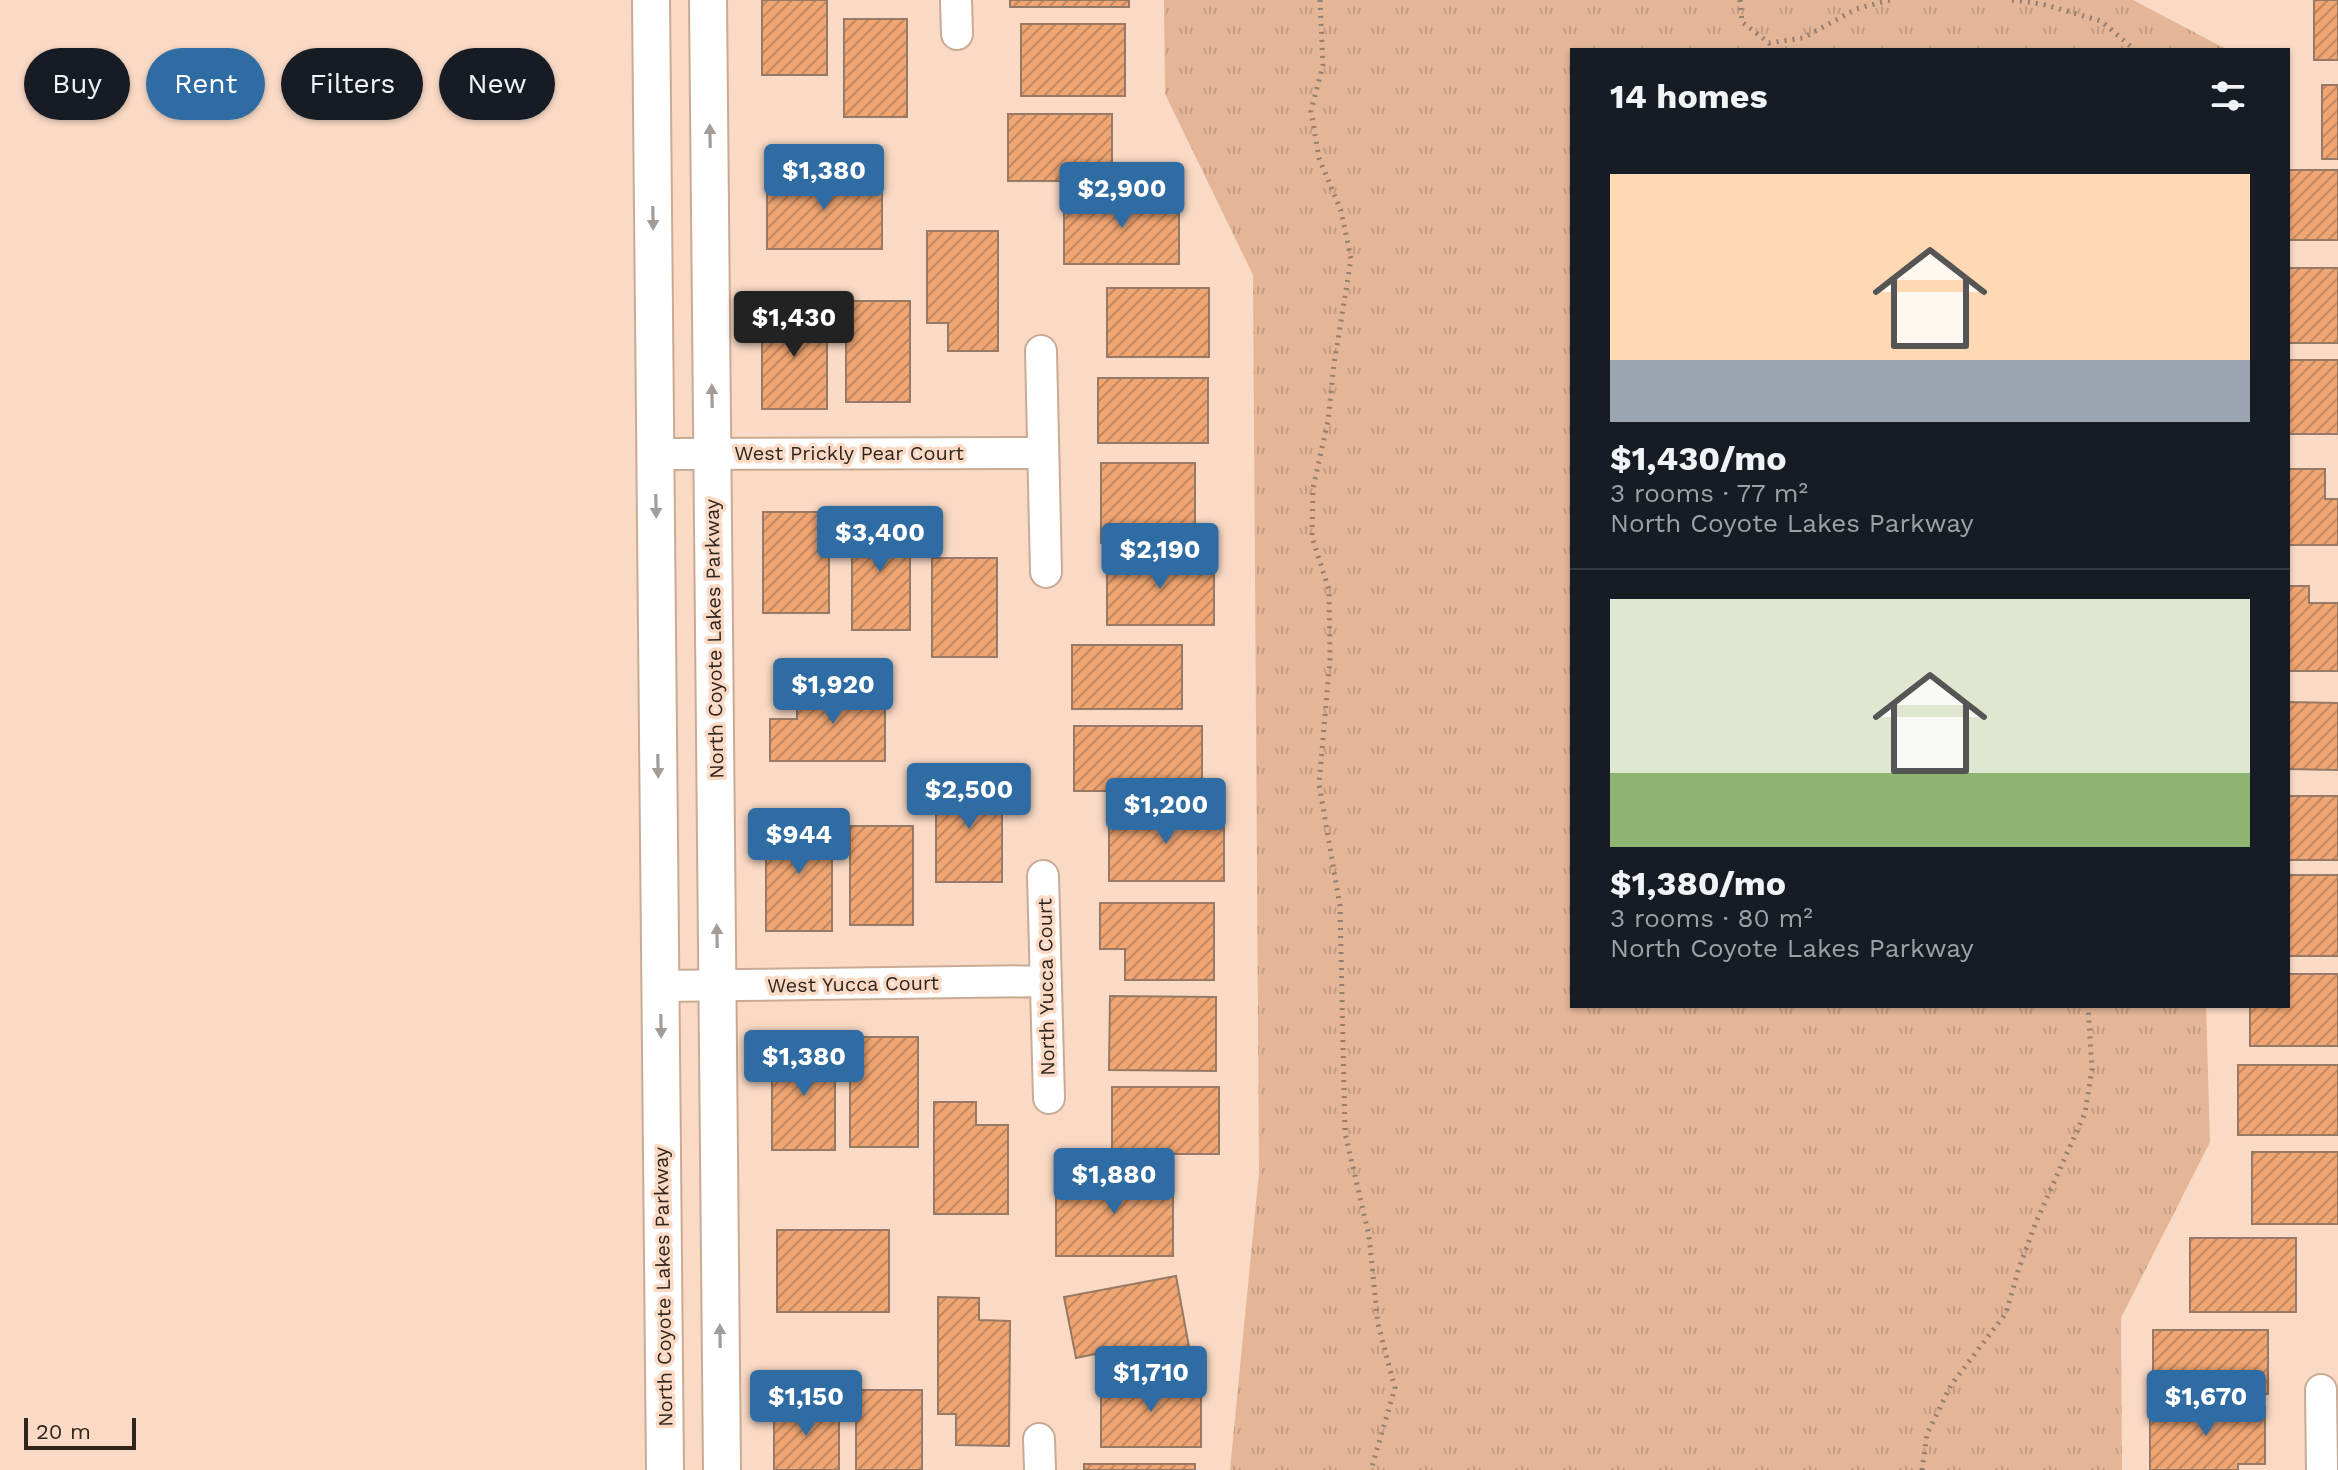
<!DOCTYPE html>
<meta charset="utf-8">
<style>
:root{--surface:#171b24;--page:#242831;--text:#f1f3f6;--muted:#9ea1a6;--line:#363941;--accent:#2e6ca3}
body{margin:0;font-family:"Work Sans",sans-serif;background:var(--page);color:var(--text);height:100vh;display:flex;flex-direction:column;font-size:30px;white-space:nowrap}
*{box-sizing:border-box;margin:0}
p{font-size:26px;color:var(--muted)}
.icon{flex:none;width:44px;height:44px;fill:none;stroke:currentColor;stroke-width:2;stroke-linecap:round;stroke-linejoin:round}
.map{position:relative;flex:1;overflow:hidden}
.drawer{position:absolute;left:1570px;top:48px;width:720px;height:960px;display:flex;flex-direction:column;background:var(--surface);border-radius:0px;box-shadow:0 2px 6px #0004}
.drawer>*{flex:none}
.guide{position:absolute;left:24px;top:48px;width:760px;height:72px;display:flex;gap:16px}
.scale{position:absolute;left:24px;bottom:20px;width:112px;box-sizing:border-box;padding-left:8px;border:4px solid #30251d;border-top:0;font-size:22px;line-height:28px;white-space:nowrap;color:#30251d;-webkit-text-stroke:6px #fadac5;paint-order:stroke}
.price{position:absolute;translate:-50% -68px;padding:0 18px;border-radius:8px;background:var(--accent);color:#fff;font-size:26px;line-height:52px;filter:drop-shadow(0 2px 4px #0008)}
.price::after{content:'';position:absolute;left:50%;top:48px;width:24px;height:18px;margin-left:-12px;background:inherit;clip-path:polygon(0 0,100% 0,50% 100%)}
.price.on{background:#222;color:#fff}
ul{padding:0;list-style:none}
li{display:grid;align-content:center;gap:16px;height:424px;padding:0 40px}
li+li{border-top:2px solid var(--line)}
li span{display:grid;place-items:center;height:248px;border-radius:0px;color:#555}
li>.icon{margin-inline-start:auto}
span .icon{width:144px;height:144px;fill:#fffc;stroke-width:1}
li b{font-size:34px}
h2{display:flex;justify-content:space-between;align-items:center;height:96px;padding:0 40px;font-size:34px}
.tag{padding:0 28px;border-radius:36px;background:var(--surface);box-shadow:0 2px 6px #0004;font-size:28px;line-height:72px}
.tag.on{background:var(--accent);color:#fff}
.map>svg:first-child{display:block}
</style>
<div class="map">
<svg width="2338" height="1470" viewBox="0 0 2338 1470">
<defs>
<pattern id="grass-tufts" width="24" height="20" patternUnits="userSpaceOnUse" patternTransform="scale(2)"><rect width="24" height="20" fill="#e4b697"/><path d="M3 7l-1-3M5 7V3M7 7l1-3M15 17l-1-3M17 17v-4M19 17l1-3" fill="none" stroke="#c49c82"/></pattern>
<pattern id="building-hatch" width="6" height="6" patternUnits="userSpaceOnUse" patternTransform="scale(2)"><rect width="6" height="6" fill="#f0a673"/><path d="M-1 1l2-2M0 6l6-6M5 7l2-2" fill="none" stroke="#c3875e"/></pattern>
</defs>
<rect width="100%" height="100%" fill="#fadac5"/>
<path fill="url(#grass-tufts)" d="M 1164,0 L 2133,0 L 2228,50 L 1572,50 L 1572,1006 L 2206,1006 L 2210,1142 L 2121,1318 L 2122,1470 L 1230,1470 L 1259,1172 L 1253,275 L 1165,94 Z"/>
<path fill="url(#building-hatch)" stroke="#967a66" stroke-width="2" d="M 762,0 L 827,0 L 827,75 L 762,75 Z
M 1010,0 L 1129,0 L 1129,7 L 1010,7 Z
M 2314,0 L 2338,0 L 2338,60 L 2314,60 Z
M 844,19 L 907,19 L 907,117 L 844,117 Z
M 1021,24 L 1125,24 L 1125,96 L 1021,96 Z
M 2322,85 L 2338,85 L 2338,159 L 2322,159 Z
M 1008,114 L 1112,114 L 1112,181 L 1008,181 Z
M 2288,170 L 2338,170 L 2338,240 L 2288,240 Z
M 767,176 L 882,176 L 882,249 L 767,249 Z
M 1064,195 L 1179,195 L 1179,264 L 1064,264 Z
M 927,231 L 998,231 L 998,351 L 948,351 L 948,323 L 927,323 Z
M 2288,268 L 2338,268 L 2338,343 L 2288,343 Z
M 1107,288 L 1209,288 L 1209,357 L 1107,357 Z
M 846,301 L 910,301 L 910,402 L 846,402 Z
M 762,309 L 827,309 L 827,409 L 762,409 Z
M 2288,360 L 2338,360 L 2338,434 L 2288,434 Z
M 1098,378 L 1208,378 L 1208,443 L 1098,443 Z
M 1101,463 L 1195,463 L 1195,543 L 1101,543 Z
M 2288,469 L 2325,469 L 2325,499 L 2338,499 L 2338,545 L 2288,545 Z
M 763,512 L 829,512 L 829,613 L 763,613 Z
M 852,512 L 891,512 L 891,537 L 910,537 L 910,630 L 852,630 Z
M 1107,557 L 1214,557 L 1214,625 L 1107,625 Z
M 932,558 L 997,558 L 997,657 L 932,657 Z
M 2288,586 L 2309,586 L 2309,603 L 2338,603 L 2338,671 L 2288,671 Z
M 1072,645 L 1182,645 L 1182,709 L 1072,709 Z
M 797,686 L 885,686 L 885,761 L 770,761 L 770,719 L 797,719 Z
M 2288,702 L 2338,703 L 2338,770 L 2288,769 Z
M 1074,726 L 1202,726 L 1202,791 L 1074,791 Z
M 936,780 L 1002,780 L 1002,882 L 936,882 Z
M 2288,796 L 2338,796 L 2338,860 L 2288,860 Z
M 1109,810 L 1224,810 L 1224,881 L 1109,881 Z
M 766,822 L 832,822 L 832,931 L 766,931 Z
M 850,826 L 913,826 L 913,925 L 850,925 Z
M 2288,875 L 2338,875 L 2338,956 L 2288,956 Z
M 1100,903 L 1214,903 L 1214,980 L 1125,980 L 1125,949 L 1100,949 Z
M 2288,974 L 2338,974 L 2338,1046 L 2250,1046 L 2250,1006 L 2288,1006 Z
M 1110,996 L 1216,997 L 1216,1071 L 1109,1070 Z
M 850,1037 L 918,1037 L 918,1147 L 850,1147 Z
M 772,1046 L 835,1046 L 835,1150 L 772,1150 Z
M 2238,1065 L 2338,1065 L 2338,1135 L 2238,1135 Z
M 1112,1087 L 1219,1087 L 1219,1154 L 1112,1154 Z
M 934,1102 L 976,1102 L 976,1125 L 1008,1125 L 1008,1214 L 934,1214 Z
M 2252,1152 L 2338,1152 L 2338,1224 L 2252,1224 Z
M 1056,1175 L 1173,1175 L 1173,1256 L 1056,1256 Z
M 777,1230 L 889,1230 L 889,1312 L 777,1312 Z
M 2190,1238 L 2296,1238 L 2296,1312 L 2190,1312 Z
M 1176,1276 L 1189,1347 L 1107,1362 L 1105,1352 L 1076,1358 L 1064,1297 Z
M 938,1297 L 979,1298 L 979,1320 L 1010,1321 L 1009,1446 L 956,1445 L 956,1414 L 938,1414 Z
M 2153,1330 L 2268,1330 L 2268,1394 L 2153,1394 Z
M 1101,1382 L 1201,1382 L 1201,1447 L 1101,1447 Z
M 856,1390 L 922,1390 L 922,1470 L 856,1470 Z
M 774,1407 L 839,1407 L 839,1470 L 774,1470 Z
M 2150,1407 L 2265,1407 L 2265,1464 L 2238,1464 L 2238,1470 L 2150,1470 Z
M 1084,1464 L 1195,1464 L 1195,1470 L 1084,1470 Z"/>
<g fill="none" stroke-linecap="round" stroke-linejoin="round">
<defs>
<path id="minor" d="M 956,0 L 957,34
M 1041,351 L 1046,572
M 655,454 L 1043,453
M 1043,876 L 1049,1098
M 660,986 L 1046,981
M 2321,1390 L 2322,1470
M 1039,1439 L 1040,1470"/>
<path id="tertiary" d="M 651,0 L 665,1470
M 708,0 L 722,1470"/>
</defs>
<use href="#minor" stroke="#c8aa95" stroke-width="34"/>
<use href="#tertiary" stroke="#c8aa95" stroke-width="40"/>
<path stroke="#947e70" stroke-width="5" stroke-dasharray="2 6" stroke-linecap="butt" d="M 1320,0 L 1323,65 L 1311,111 L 1319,158 L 1341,211 L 1351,259 L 1334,364 L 1328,421 L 1313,488 L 1312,537 L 1329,590 L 1330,659 L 1319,784 L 1340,906 L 1345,1133 L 1369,1236 L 1378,1324 L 1395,1388 L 1371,1470
M 1740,0 L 1742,22 L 1769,43 L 1803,38 L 1856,9 L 1890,0
M 2012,0 L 2042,4 L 2101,21 L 2135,50
M 1922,1470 L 1927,1434 L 1951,1385 L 2006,1313 L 2018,1271 L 2036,1222 L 2085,1113 L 2092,1069 L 2088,1006"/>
<use href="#minor" stroke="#fff" stroke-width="30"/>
<use href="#tertiary" stroke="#fff" stroke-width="36"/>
</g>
<defs><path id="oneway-solid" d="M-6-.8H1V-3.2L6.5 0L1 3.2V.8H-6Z" transform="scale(2)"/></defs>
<g fill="#a29d99">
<use href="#oneway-solid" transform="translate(710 136) rotate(-91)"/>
<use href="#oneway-solid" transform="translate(653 218) rotate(89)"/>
<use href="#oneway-solid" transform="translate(712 396) rotate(-91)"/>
<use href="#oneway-solid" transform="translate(656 506) rotate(89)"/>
<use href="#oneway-solid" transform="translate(658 766) rotate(89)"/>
<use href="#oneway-solid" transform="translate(717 936) rotate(-91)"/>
<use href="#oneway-solid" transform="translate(661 1026) rotate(89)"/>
<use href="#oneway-solid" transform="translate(720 1336) rotate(-91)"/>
</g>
<g text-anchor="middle" stroke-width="7" stroke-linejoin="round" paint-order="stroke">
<g font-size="20" fill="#30251d" stroke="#fadac5">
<text x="849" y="460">West Prickly Pear Court</text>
<text transform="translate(714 639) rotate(-91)" y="7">North Coyote Lakes Parkway</text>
<text transform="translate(853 984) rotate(-1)" y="7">West Yucca Court</text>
<text transform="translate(1046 987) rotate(-91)" y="7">North Yucca Court</text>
<text transform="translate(663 1287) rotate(-91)" y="7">North Coyote Lakes Parkway</text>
</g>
</g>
</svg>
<div class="scale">20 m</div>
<b class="price" style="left:824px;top:212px">$1,380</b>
<b class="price" style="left:1122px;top:230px">$2,900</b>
<b class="price on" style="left:794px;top:359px">$1,430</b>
<b class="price" style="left:880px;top:574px">$3,400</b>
<b class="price" style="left:1160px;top:591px">$2,190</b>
<b class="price" style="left:833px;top:726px">$1,920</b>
<b class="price" style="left:969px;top:831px">$2,500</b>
<b class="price" style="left:1166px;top:846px">$1,200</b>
<b class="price" style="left:799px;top:876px">$944</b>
<b class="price" style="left:804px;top:1098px">$1,380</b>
<b class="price" style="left:1114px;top:1216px">$1,880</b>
<b class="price" style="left:1151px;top:1414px">$1,710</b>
<b class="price" style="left:806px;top:1438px">$1,150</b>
<b class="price" style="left:2206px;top:1438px">$1,670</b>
<div class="guide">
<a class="tag">Buy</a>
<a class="tag on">Rent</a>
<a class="tag">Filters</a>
<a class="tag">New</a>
</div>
<section class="drawer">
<h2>14 homes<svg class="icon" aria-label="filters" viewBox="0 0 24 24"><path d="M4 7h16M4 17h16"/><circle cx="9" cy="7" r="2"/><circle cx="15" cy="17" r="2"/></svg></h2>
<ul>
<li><span style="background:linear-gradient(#ffd9b3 75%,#9aa5b1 0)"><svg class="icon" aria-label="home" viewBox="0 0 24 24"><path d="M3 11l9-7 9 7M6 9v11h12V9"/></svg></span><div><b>$1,430/mo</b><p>3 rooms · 77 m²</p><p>North Coyote Lakes Parkway</p></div></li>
<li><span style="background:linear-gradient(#dfe7d0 70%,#8fb573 0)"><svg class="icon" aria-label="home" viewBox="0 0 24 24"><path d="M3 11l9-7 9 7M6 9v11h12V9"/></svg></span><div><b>$1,380/mo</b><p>3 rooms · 80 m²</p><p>North Coyote Lakes Parkway</p></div></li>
</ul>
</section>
</div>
